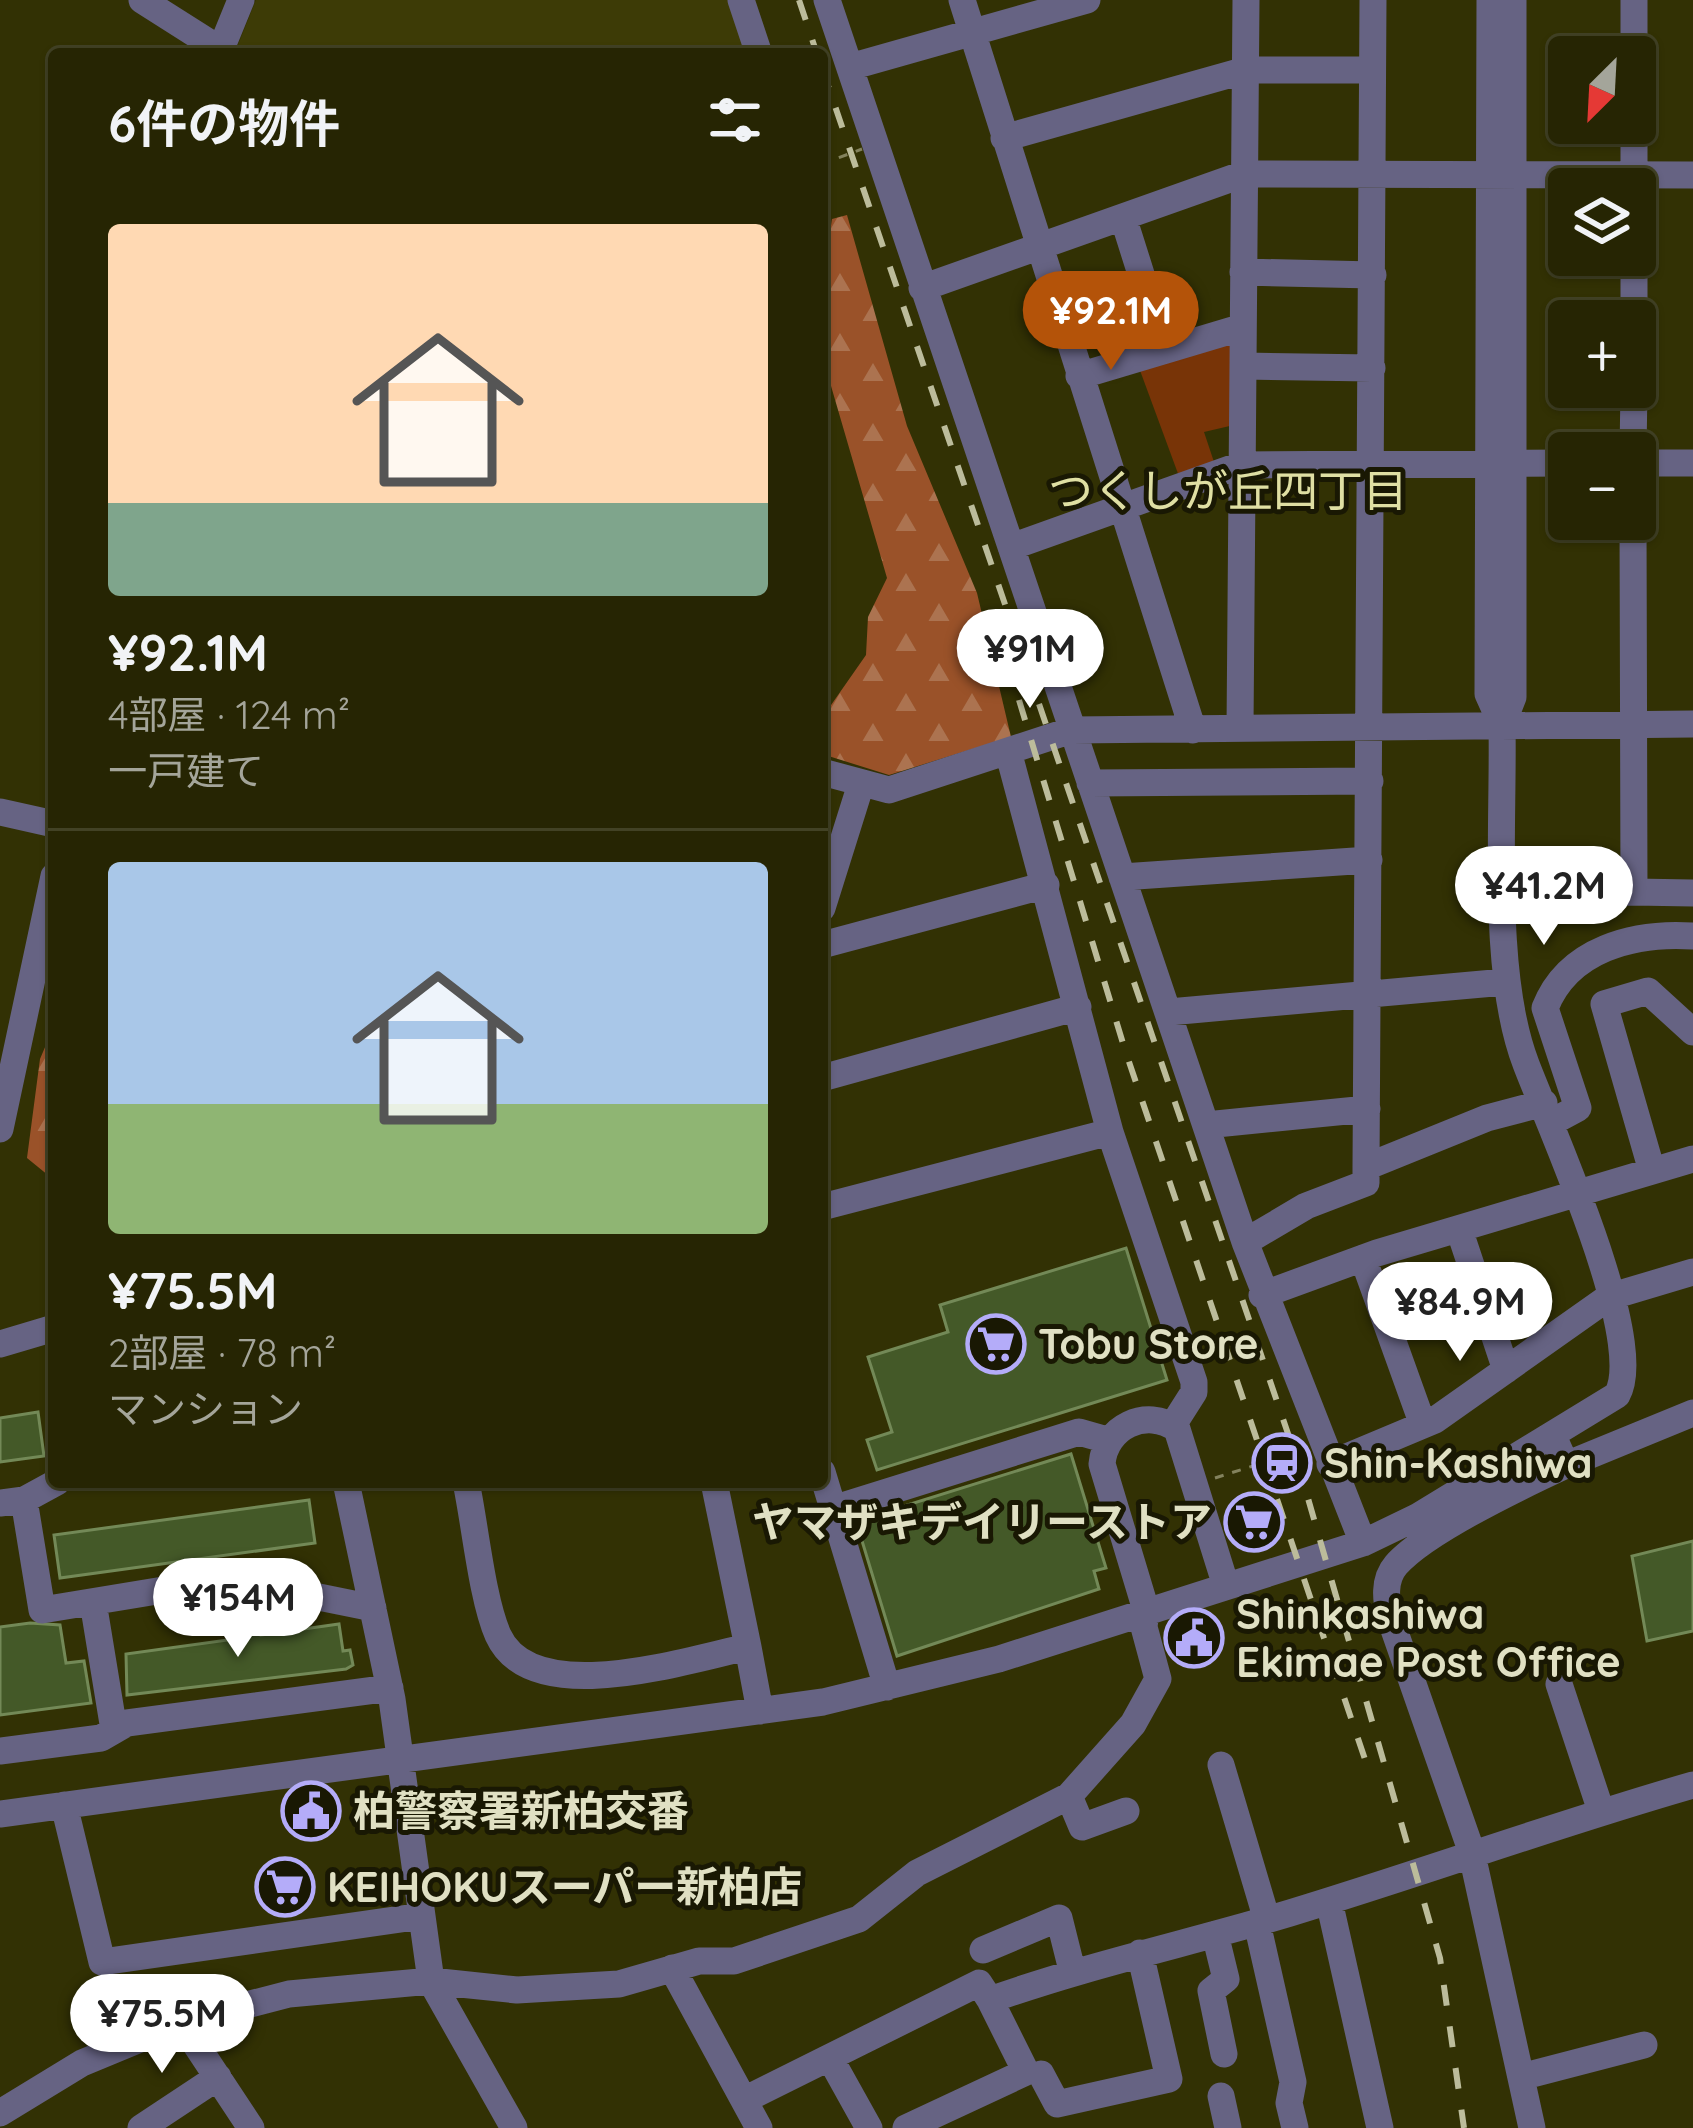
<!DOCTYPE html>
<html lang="ja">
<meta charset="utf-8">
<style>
:root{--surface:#262503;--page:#323112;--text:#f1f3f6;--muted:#a4a59a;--line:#424225;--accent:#b45309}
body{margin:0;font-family:Quicksand,"Noto Sans JP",sans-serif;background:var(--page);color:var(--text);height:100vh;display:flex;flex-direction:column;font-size:45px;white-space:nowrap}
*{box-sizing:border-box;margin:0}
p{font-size:39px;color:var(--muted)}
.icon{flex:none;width:66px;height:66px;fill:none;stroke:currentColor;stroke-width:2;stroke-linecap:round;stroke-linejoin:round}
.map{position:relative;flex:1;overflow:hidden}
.panel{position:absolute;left:48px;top:48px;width:780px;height:1440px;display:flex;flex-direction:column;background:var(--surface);border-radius:12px;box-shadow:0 3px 9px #0004,0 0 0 3px var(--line)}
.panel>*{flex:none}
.needle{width:78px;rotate:204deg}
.fabs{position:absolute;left:1548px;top:36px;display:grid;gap:24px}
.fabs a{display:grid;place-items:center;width:108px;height:108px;border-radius:12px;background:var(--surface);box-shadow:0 3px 9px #0004,0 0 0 3px var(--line);font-size:60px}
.price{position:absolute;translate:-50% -102px;padding:0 27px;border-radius:42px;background:#fff;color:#222;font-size:39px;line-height:78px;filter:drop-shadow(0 3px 6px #0008)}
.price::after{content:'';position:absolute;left:50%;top:72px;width:36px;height:27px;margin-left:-18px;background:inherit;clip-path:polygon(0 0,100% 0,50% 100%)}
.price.on{background:var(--accent);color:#fff}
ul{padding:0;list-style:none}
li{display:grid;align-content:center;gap:24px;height:636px;padding:0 60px}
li+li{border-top:3px solid var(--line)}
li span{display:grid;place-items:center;height:372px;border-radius:12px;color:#555}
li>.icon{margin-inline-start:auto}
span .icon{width:216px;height:216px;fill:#fffc;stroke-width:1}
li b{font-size:51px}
h2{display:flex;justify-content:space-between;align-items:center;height:144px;padding:0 60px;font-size:51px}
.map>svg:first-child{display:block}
</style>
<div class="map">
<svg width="1693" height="2128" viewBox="0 0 1693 2128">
<defs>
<pattern id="forest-firs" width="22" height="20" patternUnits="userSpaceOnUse" patternTransform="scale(3)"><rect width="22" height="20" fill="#9a5229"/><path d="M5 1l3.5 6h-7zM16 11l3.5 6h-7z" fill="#ac7350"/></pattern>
</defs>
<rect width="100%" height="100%" fill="#323104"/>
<path fill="#3d3b06" d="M 256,0 L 735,0 L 751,54 L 243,54 L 237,47 Z"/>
<path fill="url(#forest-firs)" d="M 847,215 L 907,426 L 977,593 L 1011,737 L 889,775 L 822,754 L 822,718 L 866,655 L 868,617 L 887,578 L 822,355 L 822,246 L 828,246 L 832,219 Z
M 54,1026 L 54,1180 L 27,1158 L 40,1059 Z"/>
<path fill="#783407" d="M 1236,342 L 1234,425 L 1204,432 L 1215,465 L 1180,479 L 1138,365 Z"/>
<path fill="#445928" stroke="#738957" stroke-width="3" d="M 1126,1248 L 1167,1380 L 877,1470 L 867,1440 L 892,1432 L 868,1357 L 948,1332 L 940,1305 Z
M 38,1412 L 44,1456 L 0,1462 L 0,1418 Z
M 1071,1454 L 1106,1568 L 1094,1571 L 1099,1589 L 897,1656 L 856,1521 Z
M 309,1500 L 315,1543 L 60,1578 L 54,1535 Z
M 1693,1541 L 1693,1631 L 1647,1641 L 1632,1556 Z
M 30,1623 L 60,1625 L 66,1663 L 84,1661 L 91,1703 L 0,1715 L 0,1627 Z
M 339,1624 L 343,1651 L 350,1650 L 353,1665 L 346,1669 L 127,1695 L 126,1654 L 242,1638 L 241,1631 L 260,1628 L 261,1635 Z"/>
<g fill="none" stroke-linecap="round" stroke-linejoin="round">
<path stroke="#83825d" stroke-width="3" stroke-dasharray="9 9" stroke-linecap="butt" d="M 1215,1478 L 1303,1450"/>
<path stroke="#666383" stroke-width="27" d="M 142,0 L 227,54
M 741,0 L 759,54
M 827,0 L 1245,1242
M 962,0 L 1193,730
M 1490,0 L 1488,694 L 1502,725
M 221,49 L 241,0
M 1634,57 L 1634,0
M 850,67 L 1087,0
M 1004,138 L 1246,70 L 1372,70
M 1634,189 L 1634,123
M 1123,217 L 1165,350
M 1243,272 L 1373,275
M 922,288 L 1244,174 L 1693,175
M 1634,321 L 1634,255
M 1243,366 L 1372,368
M 1079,376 L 1243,327
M 1633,453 L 1634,387
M 1635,463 L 1693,463
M 1011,547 L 1241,465 L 1569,463
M 1240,728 L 1246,0
M 1008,751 L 1110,1132
M 822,772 L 889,790 L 1072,730 L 1693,724
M 1090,783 L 1370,781
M 0,812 L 54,824
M 1122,877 L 1369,860
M 1634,892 L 1693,893
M 1505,893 L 1634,892 L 1633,519
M 822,908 L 861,784
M 822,945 L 1046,885
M 1169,1012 L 1505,982
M 822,1078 L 1078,1007
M 1552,1122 L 1578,1108 L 1545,1008 C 1568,949 1634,932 1693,936
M 1206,1125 L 1367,1109
M 0,1129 L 54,876
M 1366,1167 L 1373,0
M 1652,1171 L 1604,1004 L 1648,991 L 1693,1032
M 822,1207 L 1110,1132 L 1194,1382 L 1194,1392 L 1173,1425
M 1459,1229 L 1506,1370
M 1363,1258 L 1423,1425
M 1262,1295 L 1377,1253 L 1693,1159
M 0,1344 L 54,1328
M 1330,1464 L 1435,1420 L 1609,1297 L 1693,1272
M 1566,1465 L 1693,1413
M 822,1472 L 887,1687
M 346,1482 L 392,1699 L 431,1981 L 514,2128
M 466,1482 C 475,1524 482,1599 498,1635 C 532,1711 689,1659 748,1647 L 714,1482
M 24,1500 L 42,1610 L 230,1579 L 373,1608
M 0,1503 L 24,1500 L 57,1482
M 833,1509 L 1079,1432 L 1107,1440
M 1363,1543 L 1245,1242 L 1306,1206 L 1366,1183 L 1366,1167 L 1487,1118 L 1544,1103
M 93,1602 L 114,1730
M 748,1647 L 760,1711
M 1559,1684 L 1601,1811
M 0,1751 L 101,1738 L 127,1723 L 390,1688
M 1221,1765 L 1267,1920
M 1069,1796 L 1082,1827 L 1126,1811
M 64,1805 L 102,1962 L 422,1916
M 0,1814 L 823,1702 L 999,1659 L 1363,1543 L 1417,1517 L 1617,1395 C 1648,1341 1549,1125 1526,1064 C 1491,973 1504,825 1502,725 L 1513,697 L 1513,0
M 1329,1901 L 1380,2128
M 1257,1923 L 1293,2082 L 1289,2103 L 1295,2128
M 1215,1934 L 1226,1979 L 1211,1991 L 1224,2054
M 983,1950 L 1059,1918 L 1072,1970
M 672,1968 L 759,2128
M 181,2022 L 251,2128
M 830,2058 L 869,2128
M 1041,2074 L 1057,2104 L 1169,2079 L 1140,1953
M 1521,2077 L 1644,2045
M 1221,2096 L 1228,2128
M 744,2100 L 979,1983 L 990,2000
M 0,2113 L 82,2063 L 181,2022 L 289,1994 L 431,1981 L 517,1990 L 619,1984 L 699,1961 L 734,1961 L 859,1919 L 917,1873 L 1069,1796 L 1133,1724 L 1158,1679 L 1144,1627 L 1146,1610 L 1102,1464 C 1105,1427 1146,1407 1177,1429 L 1226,1586
M 141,2128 L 218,2077
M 906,2128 L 1026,2072 L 990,2000 C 1088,1965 1190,1943 1290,1913 C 1425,1872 1557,1824 1693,1785
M 1532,2128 L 1471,1850 L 1390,1618 C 1386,1601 1383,1580 1396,1565 C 1426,1531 1523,1485 1566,1465 L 1553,1436"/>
<path stroke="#bcbc9b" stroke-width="6" stroke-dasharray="21 21" stroke-linecap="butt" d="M 799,0 L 817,54
M 822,68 L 1297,1460 L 1440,1958 L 1464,2128
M 1019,700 L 1125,1050 L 1371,1777"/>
<path stroke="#83825d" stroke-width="3" stroke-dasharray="9 9" stroke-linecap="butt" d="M 822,164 L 862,149"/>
</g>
<defs>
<symbol id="supermarket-ring" viewBox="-11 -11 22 22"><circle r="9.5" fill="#191803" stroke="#b4acf9" stroke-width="1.5"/><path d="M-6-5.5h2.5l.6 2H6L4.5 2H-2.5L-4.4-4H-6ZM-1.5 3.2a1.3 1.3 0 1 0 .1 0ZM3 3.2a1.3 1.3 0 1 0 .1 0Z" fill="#b4acf9"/></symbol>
<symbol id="station-ring" viewBox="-11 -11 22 22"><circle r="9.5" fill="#191803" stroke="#b4acf9" stroke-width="1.5"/><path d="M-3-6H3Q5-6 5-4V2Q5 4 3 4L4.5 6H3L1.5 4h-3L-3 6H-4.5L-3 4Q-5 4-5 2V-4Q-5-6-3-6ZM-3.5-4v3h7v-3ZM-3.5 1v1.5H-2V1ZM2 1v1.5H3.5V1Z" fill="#b4acf9"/></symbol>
<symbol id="civic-ring" viewBox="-11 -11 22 22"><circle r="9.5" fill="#191803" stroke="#b4acf9" stroke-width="1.5"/><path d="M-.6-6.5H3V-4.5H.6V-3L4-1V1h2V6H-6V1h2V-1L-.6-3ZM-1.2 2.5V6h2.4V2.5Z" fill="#b4acf9"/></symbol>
</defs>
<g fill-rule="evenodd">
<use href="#supermarket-ring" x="963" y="1311" width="66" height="66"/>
<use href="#station-ring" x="1249" y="1430" width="66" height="66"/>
<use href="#supermarket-ring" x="1221" y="1489" width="66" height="66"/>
<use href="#civic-ring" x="1161" y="1605" width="66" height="66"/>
<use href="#civic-ring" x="278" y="1778" width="66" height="66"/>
<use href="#supermarket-ring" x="252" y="1854" width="66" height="66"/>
</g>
<g text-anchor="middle" stroke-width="10" stroke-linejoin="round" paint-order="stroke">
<g font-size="42" font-weight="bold" fill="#e0e0c3" stroke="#191803" text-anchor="start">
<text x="1038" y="1359">Tobu Store</text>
<text x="1324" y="1478">Shin-Kashiwa</text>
<text x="1212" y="1537" text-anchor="end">ヤマザキデイリーストア</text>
<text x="1236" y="1629">Shinkashiwa<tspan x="1236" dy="48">Ekimae Post Office</tspan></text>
<text x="353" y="1826">柏警察署新柏交番</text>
<text x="327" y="1902">KEIHOKUスーパー新柏店</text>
</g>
<g font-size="45" fill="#dfdfa3" stroke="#191803">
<text x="1228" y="507">つくしが丘四丁目</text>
</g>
</g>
</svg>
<div class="fabs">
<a><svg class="needle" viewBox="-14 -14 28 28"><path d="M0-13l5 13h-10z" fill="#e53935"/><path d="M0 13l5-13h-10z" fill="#a4a59a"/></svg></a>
<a><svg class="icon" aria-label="layers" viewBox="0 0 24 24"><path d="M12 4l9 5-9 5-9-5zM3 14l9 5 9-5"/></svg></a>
<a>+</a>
<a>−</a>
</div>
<b class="price on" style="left:1111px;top:373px">¥92.1M</b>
<b class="price" style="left:1030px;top:711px">¥91M</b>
<b class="price" style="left:1544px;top:948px">¥41.2M</b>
<b class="price" style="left:1460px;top:1364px">¥84.9M</b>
<b class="price" style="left:238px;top:1660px">¥154M</b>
<b class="price" style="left:162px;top:2076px">¥75.5M</b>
<section class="panel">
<h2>6件の物件<svg class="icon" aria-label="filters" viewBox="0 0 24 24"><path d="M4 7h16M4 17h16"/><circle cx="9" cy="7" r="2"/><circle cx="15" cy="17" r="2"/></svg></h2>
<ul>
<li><span style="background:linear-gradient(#ffd9b3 75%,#7fa58c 0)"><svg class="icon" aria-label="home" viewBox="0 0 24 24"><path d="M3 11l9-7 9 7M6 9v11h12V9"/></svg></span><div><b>¥92.1M</b><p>4部屋 · 124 m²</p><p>一戸建て</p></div></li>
<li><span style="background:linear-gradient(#a9c7e8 65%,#8fb573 0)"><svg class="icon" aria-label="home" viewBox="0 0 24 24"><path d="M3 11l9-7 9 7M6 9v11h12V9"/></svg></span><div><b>¥75.5M</b><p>2部屋 · 78 m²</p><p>マンション</p></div></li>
</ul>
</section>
</div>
